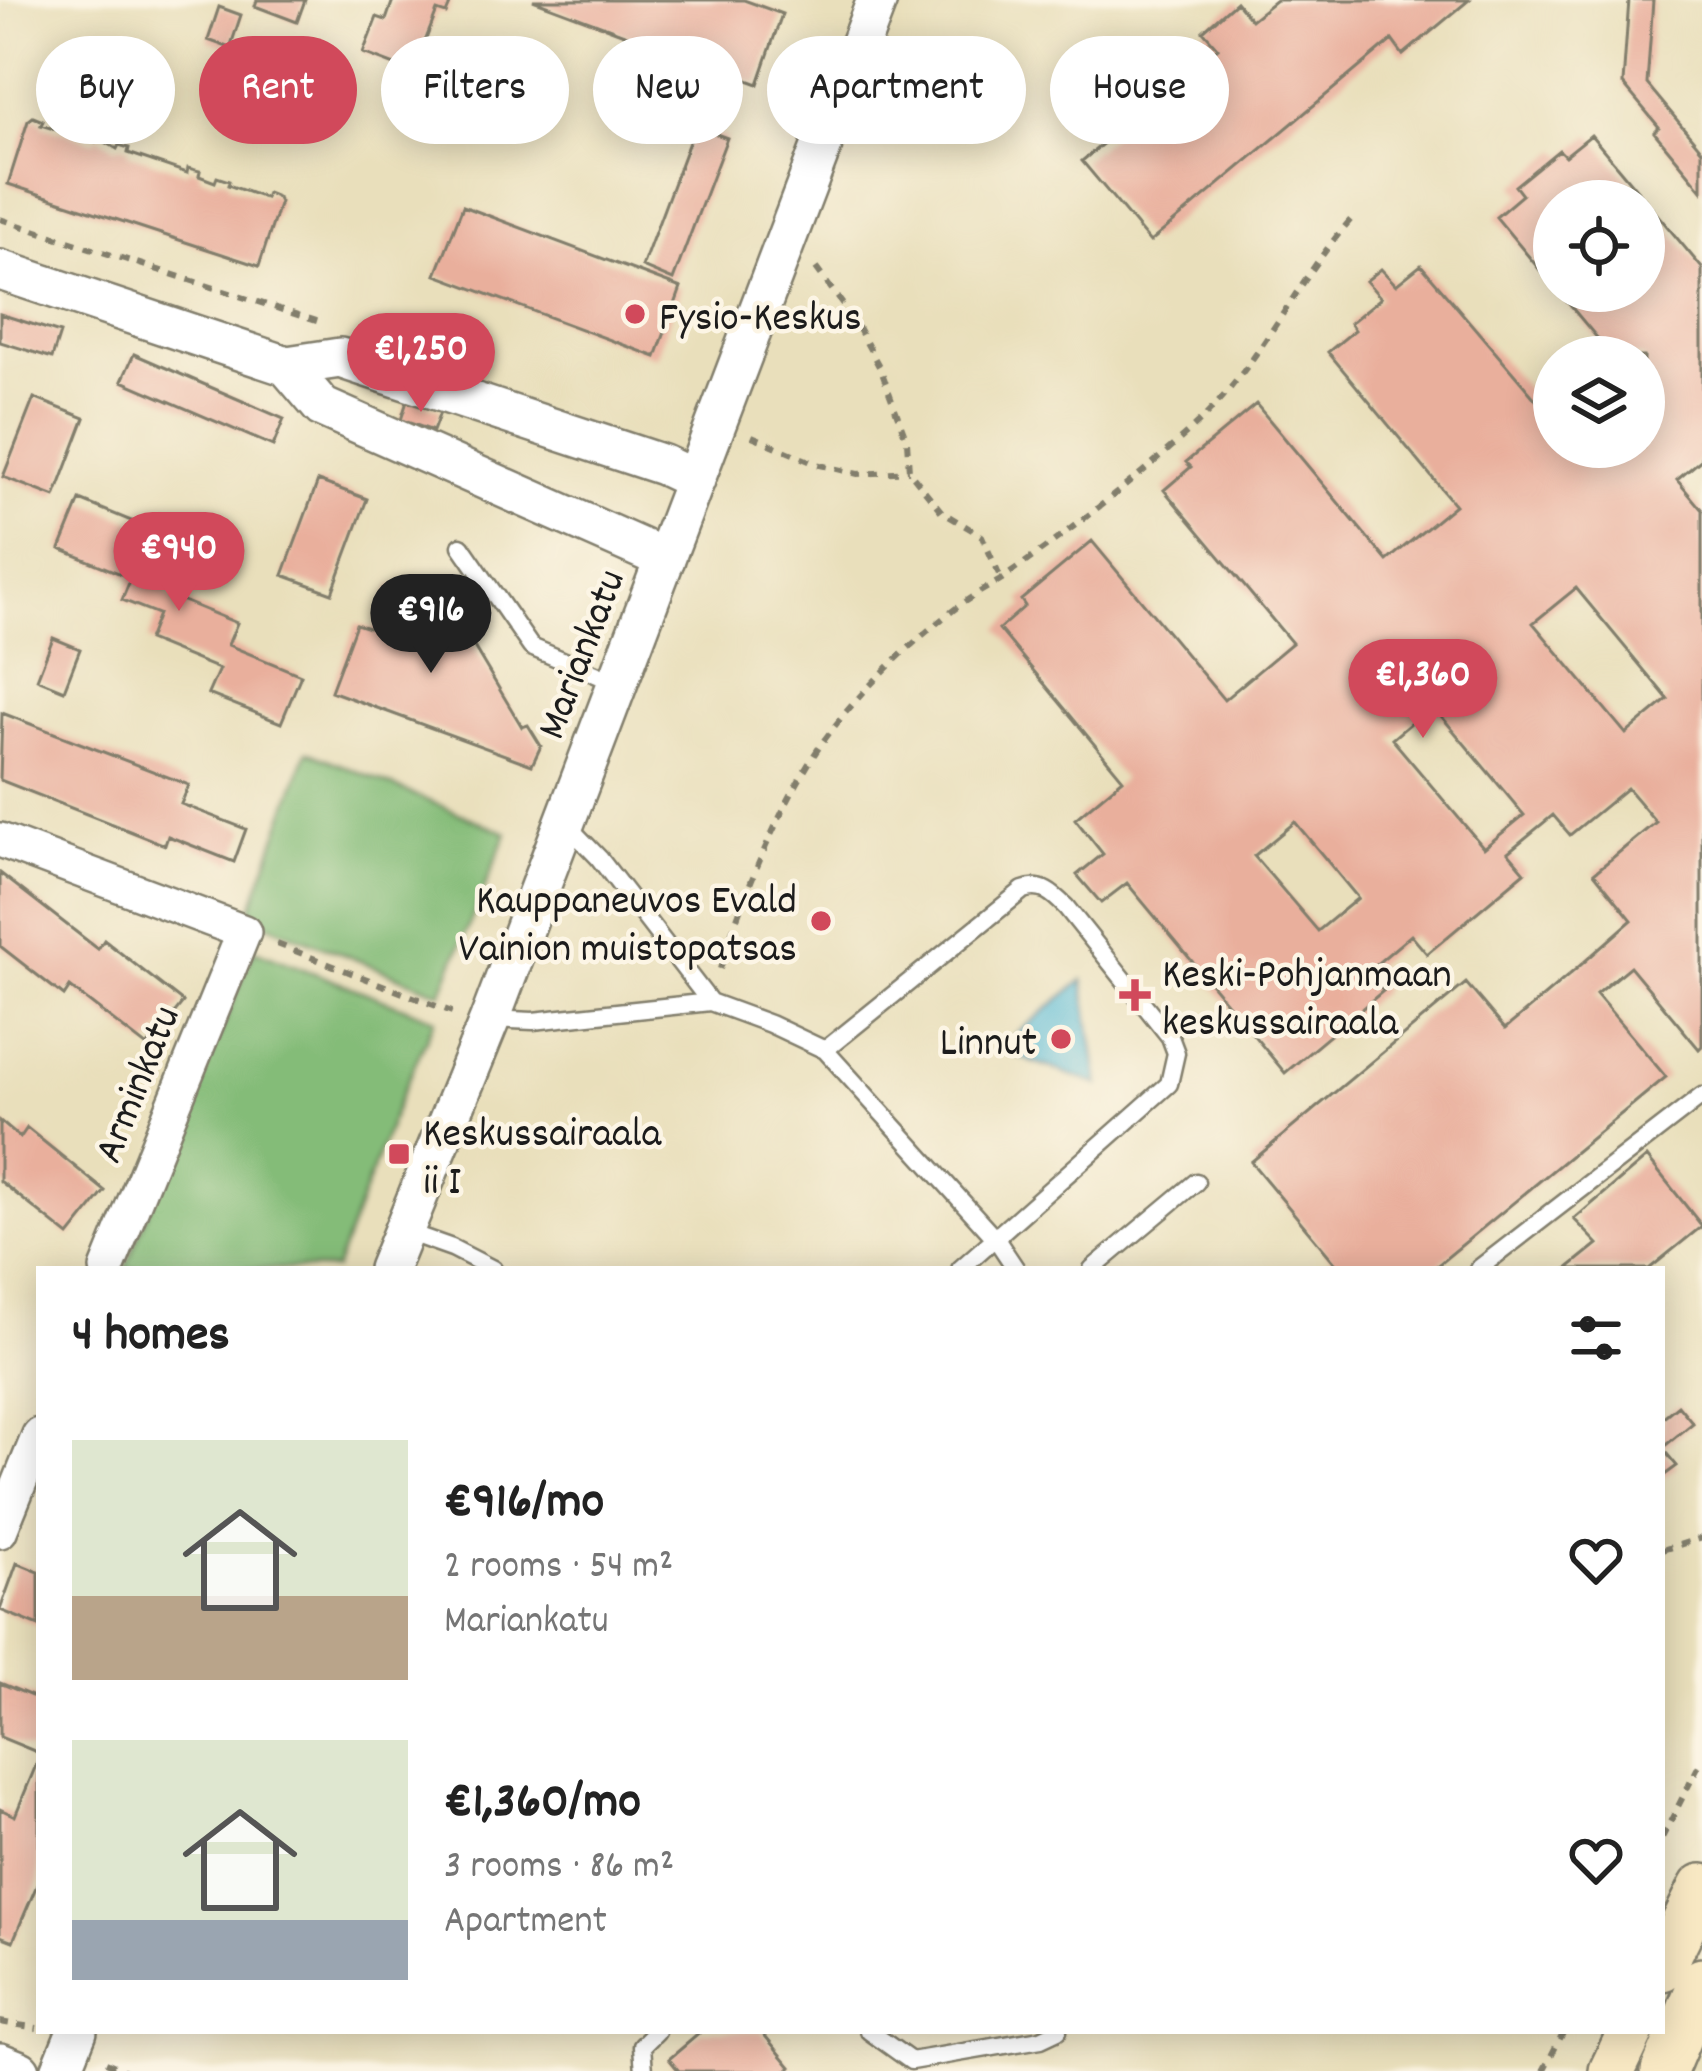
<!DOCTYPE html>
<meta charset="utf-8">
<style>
:root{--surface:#fff;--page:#f6f6f6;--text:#222;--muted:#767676;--accent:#d1495b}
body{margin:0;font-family:Dekko,sans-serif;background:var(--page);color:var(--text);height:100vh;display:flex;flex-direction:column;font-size:45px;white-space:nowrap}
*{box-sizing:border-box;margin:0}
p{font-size:39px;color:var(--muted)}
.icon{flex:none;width:66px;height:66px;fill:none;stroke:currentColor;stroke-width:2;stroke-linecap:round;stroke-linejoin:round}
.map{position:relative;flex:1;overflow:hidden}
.details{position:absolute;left:36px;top:1266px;width:1629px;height:768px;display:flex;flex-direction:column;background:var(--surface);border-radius:0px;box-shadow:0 6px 30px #0003}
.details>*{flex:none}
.hud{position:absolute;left:36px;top:36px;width:1632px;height:108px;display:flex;gap:24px}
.fabs{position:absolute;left:1533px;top:180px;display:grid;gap:24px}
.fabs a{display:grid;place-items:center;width:132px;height:132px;border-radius:50%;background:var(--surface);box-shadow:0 6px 30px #0003;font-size:60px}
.price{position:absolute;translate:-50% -102px;padding:0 27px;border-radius:42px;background:var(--accent);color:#fff;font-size:39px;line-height:78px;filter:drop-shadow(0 3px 6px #0008)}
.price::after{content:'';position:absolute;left:50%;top:72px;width:36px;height:27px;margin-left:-18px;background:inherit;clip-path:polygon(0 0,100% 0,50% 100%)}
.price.active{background:#222;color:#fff}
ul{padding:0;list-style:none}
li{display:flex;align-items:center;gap:36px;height:300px;padding:0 36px}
li span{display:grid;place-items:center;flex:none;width:336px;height:240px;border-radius:0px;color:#555}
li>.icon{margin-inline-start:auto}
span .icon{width:144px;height:144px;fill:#fffc;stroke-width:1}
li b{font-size:51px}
h2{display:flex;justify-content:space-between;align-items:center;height:144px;padding:0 36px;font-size:51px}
.pill{padding:0 42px;border-radius:54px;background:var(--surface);box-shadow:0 6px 30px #0003;font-size:42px;line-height:108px}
.pill.active{background:var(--accent);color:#fff}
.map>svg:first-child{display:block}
</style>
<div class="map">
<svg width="1702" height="2071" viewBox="0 0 1702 2071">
<rect width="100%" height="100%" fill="#fcf5e5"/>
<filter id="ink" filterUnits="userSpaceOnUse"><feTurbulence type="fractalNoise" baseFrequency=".00833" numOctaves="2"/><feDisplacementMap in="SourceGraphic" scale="24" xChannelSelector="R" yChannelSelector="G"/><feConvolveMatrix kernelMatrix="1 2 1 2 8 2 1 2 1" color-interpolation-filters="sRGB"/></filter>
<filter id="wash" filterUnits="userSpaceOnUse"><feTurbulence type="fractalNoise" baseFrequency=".004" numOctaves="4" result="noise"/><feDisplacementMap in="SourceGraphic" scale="48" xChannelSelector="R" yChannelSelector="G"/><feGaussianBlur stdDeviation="2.7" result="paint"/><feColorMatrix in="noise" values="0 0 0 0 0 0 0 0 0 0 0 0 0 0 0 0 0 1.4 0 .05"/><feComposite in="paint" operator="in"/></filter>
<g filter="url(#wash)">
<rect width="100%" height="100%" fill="#e9dfbb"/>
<path fill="#84bc78" stroke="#506c4a" stroke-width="3" d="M 307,751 L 507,833 L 441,993 L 248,917 Z
M 254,950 L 435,1019 L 399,1100 L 335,1269 L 125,1269 Z"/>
<path fill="#56b9d4" stroke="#396a78" stroke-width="3" d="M 1083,980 L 1099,1085 L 998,1049 Z"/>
<g id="blocks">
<path fill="#e9af9c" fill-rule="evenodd" d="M 257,0 L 305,0 L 297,22 L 255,6 Z
M 393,0 L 452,0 L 446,14 L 437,11 L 413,72 L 363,53 L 377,17 L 386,20 Z
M 533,0 L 744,0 L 782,14 L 758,84 Z
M 1276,0 L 1469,0 L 1403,55 L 1392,40 L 1150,242 L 1082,161 L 1218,48 L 1203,31 L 1236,2 L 1251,20 Z
M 1629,0 L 1653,0 L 1647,84 L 1702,150 L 1702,190 L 1654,132 L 1659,127 L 1623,84 Z
M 219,7 L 241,15 L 230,48 L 208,40 Z
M 33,117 L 43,121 L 41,125 L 95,142 L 97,137 L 117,149 L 119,145 L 129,148 L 128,153 L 187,173 L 188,168 L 200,171 L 199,176 L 215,182 L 217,177 L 229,181 L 228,185 L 265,198 L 267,193 L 277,197 L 280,202 L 259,266 L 8,184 L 28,121 Z
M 695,126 L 727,138 L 673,280 L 642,267 Z
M 1591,135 L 1702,268 L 1702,459 L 1677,480 L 1702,510 L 1702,1046 L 1699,1049 L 1630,966 L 1596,994 L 1666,1077 L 1433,1269 L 1340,1269 L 1251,1162 L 1466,983 L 1505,1029 L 1575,970 L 1632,920 L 1594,873 L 1656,822 L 1627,788 L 1570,835 L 1553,815 L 1508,852 L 1525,872 L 1427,954 L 1411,935 L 1367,972 L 1383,991 L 1285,1073 L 1127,883 L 1101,903 L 1077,875 L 1103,854 L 1075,819 L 1123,779 L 999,629 L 1025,606 L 1021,600 L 1092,541 L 1224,700 L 1292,643 L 1164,490 L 1191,467 L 1186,462 L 1256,404 L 1387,561 L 1455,505 L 1328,352 L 1355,330 L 1350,323 L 1381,298 L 1366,281 L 1381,269 L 1396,285 L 1421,265 L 1554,421 L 1554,447 L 1644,447 L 1644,357 L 1613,357 L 1558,291 L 1644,291 L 1644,201 L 1554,201 L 1554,287 L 1496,217 L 1522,195 L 1515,186 L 1559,150 L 1565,156 ZM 1576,588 L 1668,699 L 1626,734 L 1533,623 ZM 1432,705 L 1524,815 L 1484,848 L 1392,739 ZM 1295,822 L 1358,898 L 1318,931 L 1254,856 Z
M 463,206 L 681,288 L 656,357 L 436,275 Z
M 0,314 L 60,333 L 52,358 L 0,342 Z
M 134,354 L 284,419 L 273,446 L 122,381 Z
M 34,398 L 85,418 L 55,497 L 3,477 Z
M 408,398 L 441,410 L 433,431 L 401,420 Z
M 318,481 L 367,499 L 332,593 L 283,575 Z
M 80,500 L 151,529 L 141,554 L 176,569 L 166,594 L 237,623 L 228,645 L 301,675 L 281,723 L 208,694 L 219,669 L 148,640 L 158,614 L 122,600 L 131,578 L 60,549 Z
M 391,585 L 430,605 L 437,585 L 522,727 L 528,725 L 541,746 L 532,765 L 331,691 L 356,624 L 375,630 Z
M 53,638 L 80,649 L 64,690 L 37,679 Z
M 2,713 L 189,785 L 181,804 L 246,829 L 234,862 L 168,836 L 165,845 L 0,780 Z
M 0,873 L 98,949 L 104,940 L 183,1002 L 147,1047 L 70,987 L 64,996 L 0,946 Z
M 0,1121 L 20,1138 L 27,1128 L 105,1191 L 69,1236 L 0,1181 Z
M 1647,1157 L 1702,1226 L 1649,1269 L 1567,1269 L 1598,1244 L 1574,1219 Z
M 1678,1405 L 1693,1423 L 1662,1448 L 1677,1466 L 1662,1477 L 1662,1418 Z
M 17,1563 L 39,1572 L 39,1626 L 0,1610 Z
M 0,1683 L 39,1699 L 39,1753 L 0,1737 Z
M 39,1758 L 39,1880 L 13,1941 L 0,1936 L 0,1809 L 15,1816 Z
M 702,2031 L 761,2031 L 791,2067 L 787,2071 L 679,2071 L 669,2059 Z"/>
</g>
</g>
<g filter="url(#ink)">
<use href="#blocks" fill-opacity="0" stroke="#827e6c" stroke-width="3"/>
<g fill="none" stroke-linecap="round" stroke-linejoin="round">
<defs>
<path id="service" d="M 461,546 L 531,647 L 617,683
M 567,825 L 599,858 L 710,1002
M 491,1019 L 533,1021 L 710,1002 L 770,1024 L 825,1050 L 996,1239 L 1016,1269
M 825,1050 L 1023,890 C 1042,883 1053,894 1066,907 L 1170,1037 L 1176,1053 L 1169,1084 L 960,1269
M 404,1231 L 452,1248 L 493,1269
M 1092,1269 L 1196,1182
M 1478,1269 L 1702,1096
M 869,2031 L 911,2061 L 1041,2039 L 1058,2031
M 644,2071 L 642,2046 L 657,2031"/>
<path id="minor" d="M 0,840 L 244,932 L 107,1269
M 0,1531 L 39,1435"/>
<path id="tertiary" d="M 0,270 L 287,366 L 340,358 L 663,465 L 695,480
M 287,366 L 322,407 L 665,559
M 388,1269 L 490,1019 L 877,0
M 0,2063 L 20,2071
M 61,2071 L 77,2031"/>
<path id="secondary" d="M 1662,1968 L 1702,1887
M 1612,2071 L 1631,2031
M 1664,2071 L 1702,1981"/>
</defs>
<use href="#service" stroke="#827e6c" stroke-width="21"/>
<use href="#minor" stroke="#827e6c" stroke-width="38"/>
<use href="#tertiary" stroke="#827e6c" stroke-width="44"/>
<use href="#secondary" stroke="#827e6c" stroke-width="50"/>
<path stroke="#827e6c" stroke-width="6" stroke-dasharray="9 9" stroke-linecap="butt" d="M 0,219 L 323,323
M 816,268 L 853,318 L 881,370 L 907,441 L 909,471 L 942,512 L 982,536 L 1001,579
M 752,436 L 816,464 L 858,474 L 909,471
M 277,944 L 452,1012
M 720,969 C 741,900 776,814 816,752 C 850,700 912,640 963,603 C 975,594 989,587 1002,579 C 1067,533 1144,474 1202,419 C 1264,359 1297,278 1355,215
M 1662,1550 L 1702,1538
M 1662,1838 L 1702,1759
M 0,2022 L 37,2028
M 106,2062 L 126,2071
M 1543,2071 L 1564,2031"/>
<use href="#service" stroke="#fff" stroke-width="16"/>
<use href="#minor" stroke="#fff" stroke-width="33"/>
<use href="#tertiary" stroke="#fff" stroke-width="39"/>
<use href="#secondary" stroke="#f8e8c3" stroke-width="45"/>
</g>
</g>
<g fill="#d1495b" stroke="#fcf5e5" stroke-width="4.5">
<circle cx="635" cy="314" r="12"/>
<circle cx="821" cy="921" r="12"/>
<path d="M1129 977h12v12h12v12h-12v12h-12v-12h-12v-12h12z"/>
<circle cx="1061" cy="1039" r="12"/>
<rect x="387" y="1142" width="24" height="24" rx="6"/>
</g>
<g text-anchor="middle" stroke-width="9" stroke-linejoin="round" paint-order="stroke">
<g font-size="42" fill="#1c1c1c" stroke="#fcf5e5" text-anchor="start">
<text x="659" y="329">Fysio-Keskus</text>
<text x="797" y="912" text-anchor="end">Kauppaneuvos Evald<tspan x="797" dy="48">Vainion muistopatsas</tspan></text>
<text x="1162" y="986">Keski-Pohjanmaan<tspan x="1162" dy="48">keskussairaala</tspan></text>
<text x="1037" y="1054" text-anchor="end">Linnut</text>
<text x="423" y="1145">Keskussairaala<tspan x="423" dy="48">ii I</tspan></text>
</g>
<g font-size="42" fill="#1c1c1c" stroke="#fcf5e5">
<text transform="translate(578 653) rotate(-69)" y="15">Mariankatu</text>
<text transform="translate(134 1083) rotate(-68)" y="15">Arminkatu</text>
</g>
</g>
</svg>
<div class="fabs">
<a><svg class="icon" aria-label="locate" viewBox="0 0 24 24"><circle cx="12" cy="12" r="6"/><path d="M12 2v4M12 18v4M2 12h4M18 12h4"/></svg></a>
<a><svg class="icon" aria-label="layers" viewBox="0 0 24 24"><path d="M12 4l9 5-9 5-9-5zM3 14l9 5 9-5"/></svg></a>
</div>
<b class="price" style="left:421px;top:415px">€1,250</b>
<b class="price" style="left:179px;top:614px">€940</b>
<b class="price active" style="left:431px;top:676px">€916</b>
<b class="price" style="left:1423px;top:741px">€1,360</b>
<div class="hud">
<a class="pill">Buy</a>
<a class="pill active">Rent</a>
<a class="pill">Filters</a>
<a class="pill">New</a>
<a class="pill">Apartment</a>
<a class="pill">House</a>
</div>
<section class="details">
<h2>4 homes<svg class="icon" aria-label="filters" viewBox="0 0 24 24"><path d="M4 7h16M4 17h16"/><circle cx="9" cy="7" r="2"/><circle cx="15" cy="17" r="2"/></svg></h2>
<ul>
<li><span style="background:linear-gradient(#dfe7d0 65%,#b9a48a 0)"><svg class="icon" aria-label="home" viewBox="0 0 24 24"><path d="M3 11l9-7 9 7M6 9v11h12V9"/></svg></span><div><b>€916/mo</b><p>2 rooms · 54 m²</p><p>Mariankatu</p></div><svg class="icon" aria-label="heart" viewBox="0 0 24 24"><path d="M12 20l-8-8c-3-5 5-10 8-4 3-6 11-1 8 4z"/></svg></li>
<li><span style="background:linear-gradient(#dfe7d0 75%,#9aa5b1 0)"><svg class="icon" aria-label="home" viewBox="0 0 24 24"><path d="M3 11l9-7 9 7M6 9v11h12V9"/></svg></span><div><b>€1,360/mo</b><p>3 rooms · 86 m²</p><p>Apartment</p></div><svg class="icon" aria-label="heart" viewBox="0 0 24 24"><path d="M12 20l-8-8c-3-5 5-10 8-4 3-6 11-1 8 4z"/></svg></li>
</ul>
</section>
</div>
